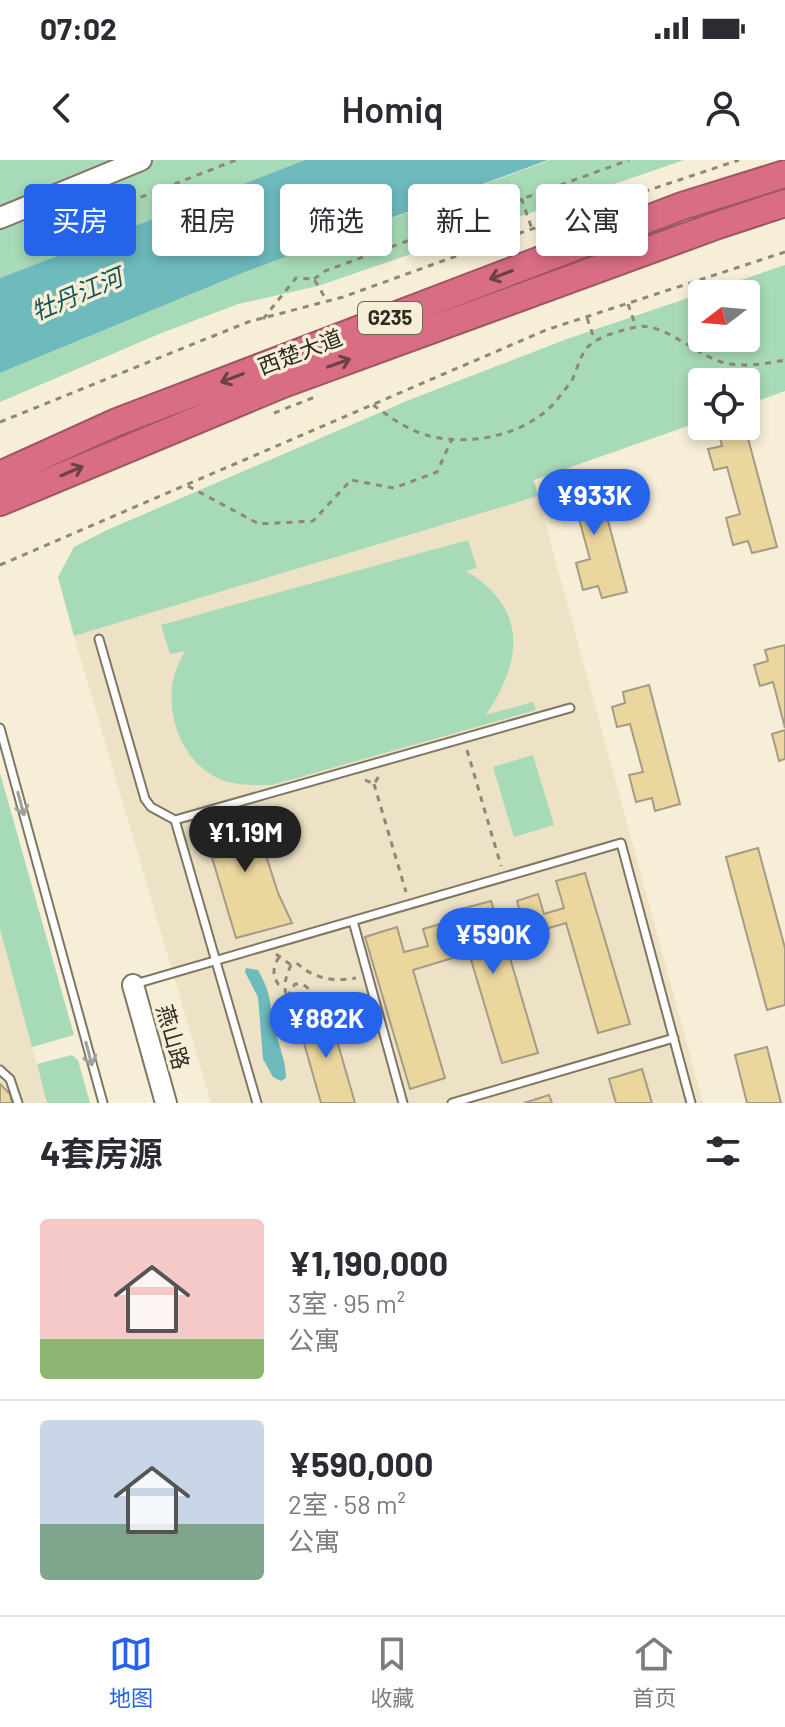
<!DOCTYPE html>
<html lang="zh">
<meta charset="utf-8">
<style>
:root{--surface:#fff;--page:#f7f7f7;--text:#2b2b33;--muted:#7c7c81;--line:#e1e1e2;--accent:#2563eb}
body{margin:0;font-family:Barlow,"Noto Sans SC",sans-serif;background:var(--page);color:var(--text);height:100vh;display:flex;flex-direction:column;font-size:30px;white-space:nowrap}
*{box-sizing:border-box;margin:0}
p{font-size:26px;color:var(--muted)}
.icon{flex:none;width:44px;height:44px;fill:none;stroke:currentColor;stroke-width:2;stroke-linecap:round;stroke-linejoin:round}
.map{position:relative;height:943px;overflow:hidden}
.drawer{display:flex;flex-direction:column;background:var(--surface);flex:1}
.drawer>*{flex:none}
.banner{position:absolute;left:24px;top:24px;width:738px;height:72px;display:flex;gap:16px}
.needle{width:52px;rotate:254deg}
.tools{position:absolute;left:688px;top:120px;display:grid;gap:16px}
.tools a{display:grid;place-items:center;width:72px;height:72px;border-radius:8px;background:var(--surface);box-shadow:0 4px 12px #0003;font-size:40px}
.price{position:absolute;translate:-50% -68px;padding:0 18px;border-radius:28px;background:var(--accent);color:#fff;font-size:26px;line-height:52px;filter:drop-shadow(0 2px 4px #0008)}
.price::after{content:'';position:absolute;left:50%;top:48px;width:24px;height:18px;margin-left:-12px;background:inherit;clip-path:polygon(0 0,100% 0,50% 100%)}
.price.on{background:#222;color:#fff}
ul{padding:0;list-style:none}
li{display:flex;align-items:center;gap:24px;height:200px;padding:0 40px}
li+li{border-top:2px solid var(--line)}
li span{display:grid;place-items:center;flex:none;width:224px;height:160px;border-radius:8px;color:#555}
li>.icon{margin-inline-start:auto}
span .icon{width:96px;height:96px;fill:#fffc;stroke-width:1}
li b{font-size:34px}
h2{display:flex;justify-content:space-between;align-items:center;height:96px;padding:0 40px;font-size:34px}
.chip{padding:0 28px;border-radius:8px;background:var(--surface);box-shadow:0 4px 12px #0003;font-size:28px;line-height:72px}
.chip.on{background:var(--accent);color:#fff}
.status{display:flex;justify-content:space-between;align-items:center;height:56px;padding:0 40px;background:var(--surface);direction:ltr}
.status svg{height:22px;fill:currentColor}
header{display:flex;justify-content:space-between;align-items:center;height:104px;padding:0 40px;background:var(--surface);font-size:36px;font-weight:600}
.menu{display:flex;justify-content:space-around;align-items:center;height:112px;border-top:2px solid var(--line);background:var(--surface);font-size:22px;color:var(--muted)}
.menu a{display:grid;justify-items:center;gap:4px}
.menu .on{color:var(--accent)}
.map>svg:first-child{display:block}
</style>
<div class="status"><b>07:02</b><svg viewBox="0 0 49 12"><path d="M0 12V9h3v3zM5 12V6h3v6zM10 12V3h3v9zM15 12V0h3v12zM26 1h20v11H26zM47 4h2v5h-2z"/></svg></div>
<header><svg class="icon" aria-label="back" viewBox="0 0 24 24"><path d="M15 5l-7 7 7 7"/></svg>Homiq<svg class="icon" aria-label="person" viewBox="0 0 24 24"><circle cx="12" cy="8" r="4"/><path d="M4 21q1-7 8-7t8 7"/></svg></header>
<div class="map">
<svg width="785" height="943" viewBox="0 0 785 943">
<rect width="100%" height="100%" fill="#f7eed7"/>
<path fill="#ede2c5" d="M 538,336 L 703,943 L 211,943 L 74,476 Z
M 0,768 L 32,887 L 48,943 L 0,943 Z"/>
<path fill="#a7dab6" fill-rule="evenodd" d="M 0,0 L 305,0 L 0,118 Z
M 550,0 L 684,0 L 318,126 L 238,144 L 159,174 L 0,242 L 0,213 L 245,112 Z
M 785,105 L 785,231 L 746,245 L 746,222 L 702,222 L 702,261 L 534,320 L 538,336 L 74,476 L 58,417 L 74,387 L 107,370 L 409,240 L 567,179 ZM 702,134 L 746,134 L 746,178 L 702,178 Z
M 468,380 L 477,408 L 466,411 C 528,448 523,500 486,555 L 533,542 L 536,550 L 272,625 C 255,625 239,626 222,620 C 186,606 168,563 172,527 C 173,514 179,503 185,491 L 170,494 L 161,465 Z
M 533,595 L 554,665 L 514,677 L 493,607 Z
M 0,613 L 74,875 L 32,887 L 0,769 Z
M 72,895 L 78,900 L 90,943 L 47,943 L 37,904 Z"/>
<path fill="#6ebabd" d="M 305,0 L 548,0 L 245,112 L 0,213 L 0,118 Z
M 246,808 L 258,810 C 272,835 269,841 274,866 C 278,884 286,900 286,918 L 281,921 L 273,917 L 263,899 L 258,837 L 245,812 Z"/>
<path fill="#ebd69e" stroke="#a49c86" stroke-width="2" d="M 745,267 L 777,387 L 752,393 L 748,381 L 733,385 L 726,358 L 740,354 L 727,307 L 714,310 L 708,289 L 722,286 L 719,274 Z
M 595,312 L 627,432 L 602,438 L 598,426 L 583,430 L 576,403 L 590,399 L 577,352 L 564,355 L 558,334 L 572,331 L 569,319 Z
M 785,485 L 785,568 L 773,522 L 760,526 L 754,505 L 768,501 L 765,490 Z
M 649,525 L 680,644 L 655,651 L 652,638 L 636,642 L 629,615 L 643,612 L 630,564 L 617,567 L 612,547 L 625,543 L 623,532 Z
M 785,570 L 785,599 L 779,601 L 772,574 Z
M 258,648 L 262,683 L 278,733 L 292,763 L 236,778 L 202,664 Z
M 758,688 L 785,788 L 785,845 L 767,850 L 726,697 Z
M 585,713 L 630,864 L 598,873 L 566,763 L 505,781 L 538,893 L 502,903 L 469,793 L 413,810 L 445,918 L 410,929 L 365,777 L 397,767 L 404,792 L 428,786 L 423,769 L 444,763 L 449,778 L 468,773 L 461,749 L 491,741 L 499,766 L 522,759 L 517,741 L 538,734 L 544,754 L 564,748 L 556,721 Z
M 329,853 L 355,943 L 321,943 L 298,862 Z
M 767,887 L 781,943 L 747,943 L 735,895 Z
M 642,909 L 652,943 L 616,943 L 609,919 Z
M 0,924 L 10,934 L 12,943 L 0,943 Z
M 549,935 L 552,943 L 524,943 Z"/>
<g fill="none" stroke-linecap="round" stroke-linejoin="round">
<defs>
<path id="lane" d="M 99,479 L 145,639 L 151,647 L 175,660
M 0,568 L 103,943
M 353,761 L 403,943
M 135,824 L 621,683 L 691,943
M 0,910 L 10,919 L 18,943
M 257,943 L 175,660 L 570,548
M 452,943 L 674,878"/>
<path id="secondary" d="M 0,58 L 141,0
M 133,825 L 166,943"/>
<path id="highway" d="M 0,315 L 117,262 L 682,46 L 785,14
M 0,342 L 283,224 L 718,65 L 785,43"/>
</defs>
<use href="#lane" stroke="#7f7762" stroke-width="11"/>
<use href="#secondary" stroke="#7f7762" stroke-width="24"/>
<use href="#highway" stroke="#9d5662" stroke-width="30"/>
<path stroke="#8d8878" stroke-width="3" stroke-dasharray="6 6" stroke-linecap="butt" d="M 77,45 L 90,57 L 236,0
M 461,45 L 517,26 L 532,69
M 314,119 L 325,111 L 629,0
M 628,144 L 636,167
M 587,158 L 595,181
M 263,159 L 296,118 L 314,119 L 327,141
M 373,245 C 390,257 406,269 426,275 C 469,287 526,276 556,241 C 561,235 566,228 571,222 C 577,211 579,198 586,189 C 595,177 622,170 636,167 C 663,161 696,196 725,203 C 745,207 765,204 785,200
M 274,253 L 315,237
M 0,262 L 248,162 L 343,137 L 520,73 L 739,0
M 188,326 L 259,364 L 313,361 L 351,320 L 394,328 L 437,312 L 452,279
M 0,405 L 546,170 L 785,92
M 467,590 L 501,706
M 365,620 L 374,624 L 379,616
M 374,624 L 406,732
M 276,794 L 291,805 L 298,804 C 314,819 335,822 356,818
M 279,797 C 273,807 272,814 278,824 L 283,825
M 291,805 C 280,830 284,835 301,855
M 287,837 L 295,824 C 306,823 312,830 313,841 L 298,853
M 313,841 L 331,838 L 364,843"/>
<use href="#lane" stroke="#fff" stroke-width="7"/>
<use href="#secondary" stroke="#fff" stroke-width="20"/>
<use href="#highway" stroke="#d96d84" stroke-width="26"/>
</g>
<defs><path id="oneway-shaft" d="M-6 0H5M1.5-3L5.5 0L1.5 3" fill="none" stroke-width="1.6" stroke-linecap="round" stroke-linejoin="round" transform="scale(2)"/></defs>
<g stroke="#6a4244">
<use href="#oneway-shaft" transform="translate(501 115) rotate(159)"/>
<use href="#oneway-shaft" transform="translate(339 203) rotate(-20)"/>
<use href="#oneway-shaft" transform="translate(232 218) rotate(159)"/>
<use href="#oneway-shaft" transform="translate(72 311) rotate(-23)"/>
</g>
<g stroke="#a1a09c">
<use href="#oneway-shaft" transform="translate(21 644) rotate(75)"/>
<use href="#oneway-shaft" transform="translate(89 894) rotate(75)"/>
</g>
<g text-anchor="middle" stroke-width="7" stroke-linejoin="round" paint-order="stroke">
<rect fill="#f7eed7" stroke="#6a6658" stroke-width="2" x="358" y="142" width="64" height="32" rx="6"/>
<g font-size="20" font-weight="bold" fill="#2e2b22">
<text x="390" y="165">G235</text>
</g>
<g font-size="22" fill="#2e2b22" stroke="#f7eed7">
<text transform="translate(300 192) rotate(-21)" y="8">西楚大道</text>
<text transform="translate(173 877) rotate(74)" y="8">燕山路</text>
</g>
<g font-size="24" font-style="italic" fill="#125558" stroke="#f7eed7">
<text transform="translate(77 135) rotate(-23)" y="8">牡丹江河</text>
</g>
</g>
</svg>
<div class="tools">
<a><svg class="needle" viewBox="-14 -14 28 28"><path d="M0-13l5 13h-10z" fill="#e53935"/><path d="M0 13l5-13h-10z" fill="#7c7c81"/></svg></a>
<a><svg class="icon" aria-label="locate" viewBox="0 0 24 24"><circle cx="12" cy="12" r="6"/><path d="M12 2v4M12 18v4M2 12h4M18 12h4"/></svg></a>
</div>
<b class="price" style="left:594px;top:377px">¥933K</b>
<b class="price on" style="left:245px;top:714px">¥1.19M</b>
<b class="price" style="left:493px;top:816px">¥590K</b>
<b class="price" style="left:326px;top:900px">¥882K</b>
<div class="banner">
<a class="chip on">买房</a>
<a class="chip">租房</a>
<a class="chip">筛选</a>
<a class="chip">新上</a>
<a class="chip">公寓</a>
</div>
</div>
<section class="drawer">
<h2>4套房源<svg class="icon" aria-label="filters" viewBox="0 0 24 24"><path d="M4 7h16M4 17h16"/><circle cx="9" cy="7" r="2"/><circle cx="15" cy="17" r="2"/></svg></h2>
<ul>
<li><span style="background:linear-gradient(#f6c9c9 75%,#8fb573 0)"><svg class="icon" aria-label="home" viewBox="0 0 24 24"><path d="M3 11l9-7 9 7M6 9v11h12V9"/></svg></span><div><b>¥1,190,000</b><p>3室 · 95 m²</p><p>公寓</p></div></li>
<li><span style="background:linear-gradient(#c9d6e8 65%,#7fa58c 0)"><svg class="icon" aria-label="home" viewBox="0 0 24 24"><path d="M3 11l9-7 9 7M6 9v11h12V9"/></svg></span><div><b>¥590,000</b><p>2室 · 58 m²</p><p>公寓</p></div></li>
</ul>
</section>
<nav class="menu">
<a class="on"><svg class="icon" aria-label="map" viewBox="0 0 24 24"><path d="M3 6l6-2 6 2 6-2v14l-6 2-6-2-6 2zM9 4v14M15 6v14"/></svg>地图</a>
<a><svg class="icon" aria-label="saved" viewBox="0 0 24 24"><path d="M7 4h10v16l-5-4-5 4z"/></svg>收藏</a>
<a><svg class="icon" aria-label="home" viewBox="0 0 24 24"><path d="M3 11l9-7 9 7M6 9v11h12V9"/></svg>首页</a>
</nav>
